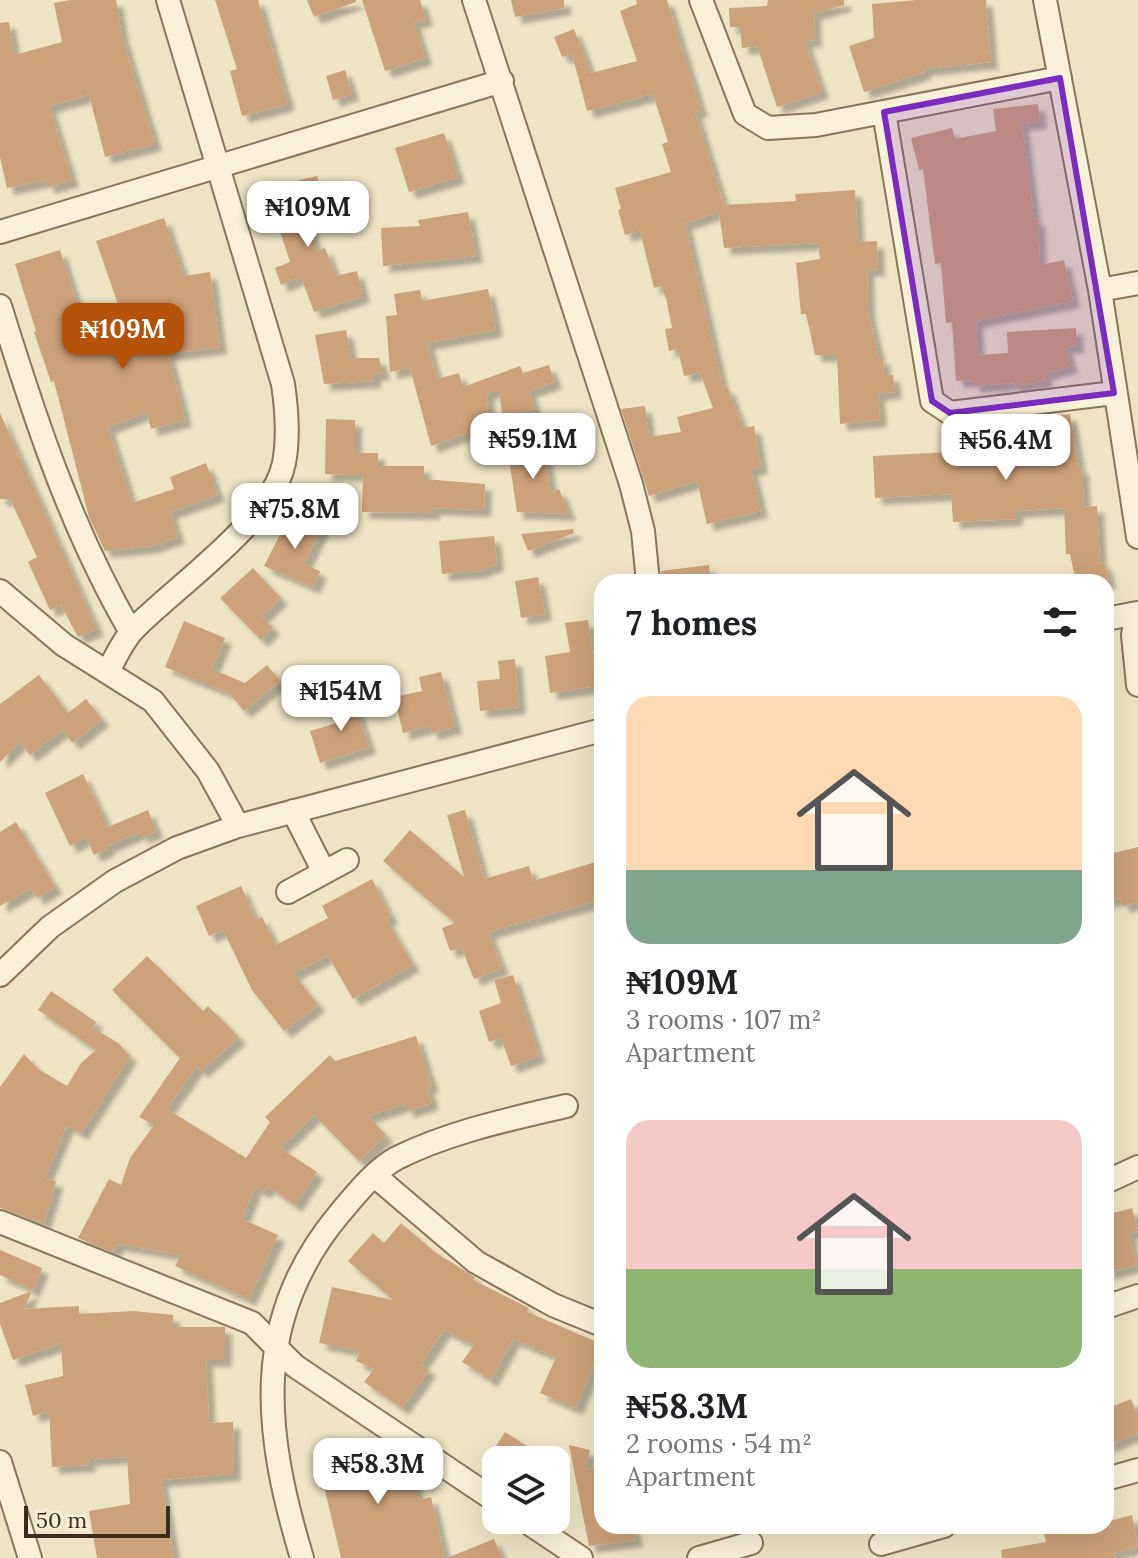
<!DOCTYPE html>
<meta charset="utf-8">
<style>
:root{--surface:#fff;--page:#f2f2f2;--text:#202124;--muted:#757577;--accent:#b45309}
body{margin:0;font-family:Lora,serif;background:var(--page);color:var(--text);height:100vh;display:flex;flex-direction:column;font-size:30px;white-space:nowrap}
*{box-sizing:border-box;margin:0}
p{font-size:26px;color:var(--muted)}
.icon{flex:none;width:44px;height:44px;fill:none;stroke:currentColor;stroke-width:2;stroke-linecap:round;stroke-linejoin:round}
.map{position:relative;flex:1;overflow:hidden}
.panel{position:absolute;left:594px;top:574px;width:520px;height:960px;display:flex;flex-direction:column;background:var(--surface);border-radius:24px;box-shadow:0 8px 32px #0002}
.panel>*{flex:none}
.tools{position:absolute;left:482px;top:1446px;display:grid;gap:16px}
.tools a{display:grid;place-items:center;width:88px;height:88px;border-radius:16px;background:var(--surface);box-shadow:0 8px 32px #0002;font-size:40px}
.scale{position:absolute;left:24px;bottom:20px;width:146px;box-sizing:border-box;padding-left:8px;border:4px solid #392d1e;border-top:0;font-size:22px;line-height:28px;white-space:nowrap;color:#392d1e;-webkit-text-stroke:6px #f6eed3;paint-order:stroke}
.price{position:absolute;translate:-50% -68px;padding:0 18px;border-radius:16px;background:#fff;color:#222;font-size:26px;line-height:52px;filter:drop-shadow(0 2px 4px #0008)}
.price::after{content:'';position:absolute;left:50%;top:48px;width:24px;height:18px;margin-left:-12px;background:inherit;clip-path:polygon(0 0,100% 0,50% 100%)}
.price.active{background:var(--accent);color:#fff}
ul{padding:0;list-style:none}
li{display:grid;align-content:center;gap:16px;height:424px;padding:0 32px}
li span{display:grid;place-items:center;height:248px;border-radius:24px;color:#555}
li>.icon{margin-inline-start:auto}
span .icon{width:144px;height:144px;fill:#fffc;stroke-width:1}
li b{font-size:34px}
h2{display:flex;justify-content:space-between;align-items:center;height:96px;padding:0 32px;font-size:34px}
.map>svg:first-child{display:block}
</style>
<div class="map">
<svg width="1138" height="1558" viewBox="0 0 1138 1558">
<defs>
<filter id="shadow"><feDropShadow dx="7" dy="7" stdDeviation="2" flood-color="#0004"/></filter>
</defs>
<rect width="100%" height="100%" fill="#eee4c4"/>
<path fill="#cda179" filter="url(#shadow)" d="M 70,0 L 116,0 L 122,36 L 155,144 L 105,157 L 89,95 L 49,106 L 72,180 L 48,187 L 46,180 L 7,188 L 0,157 L 0,23 L 9,22 L 14,55 L 62,42 L 54,3 Z
M 215,0 L 258,0 L 288,104 L 242,116 L 230,71 L 237,69 Z
M 307,0 L 356,0 L 356,2 L 314,17 Z
M 362,0 L 420,0 L 426,19 L 414,22 L 425,58 L 385,71 Z
M 511,0 L 564,0 L 564,8 L 515,17 Z
M 636,0 L 667,0 L 701,110 L 695,112 L 724,205 L 796,201 L 795,194 L 855,190 L 858,242 L 877,241 L 878,269 L 867,270 L 868,311 L 879,359 L 883,358 L 884,375 L 893,375 L 895,392 L 878,394 L 880,420 L 840,424 L 837,355 L 815,355 L 806,314 L 801,314 L 796,263 L 820,259 L 818,243 L 724,248 L 719,212 L 685,223 L 723,388 L 727,386 L 743,428 L 754,426 L 761,467 L 751,469 L 761,511 L 707,524 L 697,481 L 649,496 L 621,409 L 645,406 L 649,437 L 681,432 L 677,417 L 713,408 L 700,373 L 684,376 L 678,349 L 669,351 L 665,329 L 672,328 L 666,298 L 661,286 L 654,288 L 640,231 L 625,235 L 618,210 L 621,209 L 615,188 L 671,172 L 662,144 L 668,142 L 653,94 L 587,111 L 572,54 L 562,57 L 554,37 L 574,29 L 591,73 L 637,61 L 620,11 L 637,4 Z
M 768,0 L 844,0 L 844,5 L 814,13 L 815,40 L 805,41 L 822,92 L 777,107 L 757,46 L 742,48 L 740,27 L 730,27 L 729,8 L 767,6 Z
M 917,0 L 986,0 L 991,62 L 924,69 L 925,72 L 864,92 L 849,46 L 874,38 L 872,4 Z
M 345,70 L 352,94 L 333,100 L 326,76 Z
M 1038,104 L 1040,122 L 1022,124 L 1034,219 L 1038,218 L 1040,265 L 1064,260 L 1073,301 L 976,321 L 978,355 L 1008,353 L 1007,332 L 1076,328 L 1077,346 L 1065,347 L 1071,366 L 1044,374 L 1046,380 L 1016,387 L 1015,383 L 973,386 L 972,380 L 956,381 L 952,322 L 946,323 L 941,263 L 935,264 L 923,169 L 919,170 L 911,138 L 952,128 L 955,139 L 996,131 L 993,109 Z
M 444,133 L 458,177 L 409,192 L 395,148 Z
M 317,176 L 322,194 L 301,200 L 317,251 L 325,248 L 336,276 L 357,271 L 363,296 L 314,312 L 301,277 L 281,285 L 275,268 L 290,262 L 266,188 Z
M 468,212 L 476,256 L 383,266 L 381,228 L 420,226 L 418,220 Z
M 164,218 L 184,276 L 210,272 L 220,347 L 168,354 L 185,420 L 151,429 L 147,412 L 108,427 L 132,503 L 174,489 L 170,477 L 206,463 L 218,495 L 170,512 L 178,537 L 152,546 L 105,551 L 89,517 L 54,381 L 51,382 L 34,332 L 36,331 L 15,264 L 60,250 L 80,313 L 120,310 L 96,241 Z
M 488,289 L 496,330 L 427,343 L 437,379 L 459,373 L 463,387 L 520,366 L 523,373 L 549,365 L 555,382 L 529,391 L 535,408 L 503,420 L 499,392 L 488,392 L 487,426 L 431,446 L 410,368 L 390,372 L 386,316 L 397,315 L 394,294 L 420,290 L 422,301 Z
M 346,330 L 351,358 L 379,358 L 383,373 L 374,374 L 374,381 L 324,384 L 315,335 Z
M 0,413 L 97,629 L 78,637 L 61,605 L 50,610 L 28,562 L 37,557 L 10,499 L 0,499 Z
M 1070,414 L 1079,468 L 1082,467 L 1084,507 L 1097,506 L 1100,563 L 1104,562 L 1109,582 L 1076,582 L 1070,554 L 1066,554 L 1064,508 L 1016,511 L 1016,519 L 953,522 L 951,494 L 875,498 L 873,456 L 950,452 L 949,433 L 1015,429 L 1014,423 Z
M 326,419 L 355,420 L 355,453 L 378,453 L 378,466 L 424,466 L 424,479 L 485,484 L 484,510 L 433,508 L 433,513 L 362,512 L 363,475 L 325,474 Z
M 543,441 L 551,492 L 559,489 L 569,514 L 517,512 L 507,446 Z
M 291,513 L 322,528 L 304,564 L 320,571 L 313,587 L 264,566 Z
M 573,529 L 574,533 L 528,551 L 521,534 Z
M 494,536 L 497,564 L 479,571 L 442,574 L 439,541 Z
M 709,565 L 711,582 L 662,582 L 661,571 Z
M 253,568 L 281,598 L 262,616 L 273,628 L 261,640 L 220,598 Z
M 538,577 L 545,614 L 521,618 L 515,581 Z
M 588,620 L 597,686 L 550,693 L 545,656 L 570,652 L 565,623 Z
M 184,621 L 225,638 L 212,669 L 245,683 L 267,665 L 280,681 L 244,711 L 229,693 L 165,667 Z
M 515,659 L 519,707 L 480,711 L 477,681 L 500,679 L 498,661 Z
M 441,672 L 455,727 L 431,733 L 430,726 L 403,733 L 394,697 L 422,691 L 419,677 Z
M 39,675 L 68,713 L 86,699 L 102,719 L 73,743 L 62,730 L 30,755 L 20,742 L 0,762 L 0,704 Z
M 353,697 L 369,747 L 320,763 L 310,731 L 337,723 L 331,704 Z
M 83,774 L 108,827 L 148,810 L 156,831 L 142,837 L 140,832 L 107,846 L 108,849 L 94,855 L 86,838 L 70,846 L 45,793 Z
M 465,810 L 484,879 L 529,866 L 533,881 L 602,860 L 602,899 L 488,932 L 502,968 L 474,979 L 461,947 L 450,951 L 442,928 L 455,923 L 383,861 L 410,830 L 464,877 L 447,815 Z
M 16,822 L 55,887 L 37,898 L 31,888 L 0,906 L 0,832 Z
M 1138,847 L 1138,902 L 1123,906 L 1120,898 L 1106,901 L 1106,855 Z
M 372,879 L 391,917 L 386,919 L 413,965 L 353,999 L 328,956 L 293,973 L 318,1005 L 284,1031 L 252,990 L 223,930 L 209,936 L 196,906 L 241,886 L 256,920 L 262,917 L 276,945 L 328,918 L 322,906 Z
M 147,956 L 203,1011 L 208,1006 L 239,1037 L 201,1071 L 197,1066 L 167,1109 L 246,1158 L 270,1122 L 265,1117 L 330,1055 L 335,1061 L 416,1036 L 432,1086 L 427,1087 L 432,1103 L 407,1111 L 405,1104 L 368,1116 L 386,1135 L 359,1161 L 314,1115 L 280,1148 L 317,1172 L 295,1205 L 268,1186 L 264,1192 L 255,1187 L 242,1219 L 278,1235 L 249,1299 L 175,1266 L 181,1255 L 118,1244 L 112,1252 L 78,1238 L 109,1179 L 121,1185 L 130,1158 L 154,1125 L 139,1117 L 180,1058 L 112,990 Z
M 513,975 L 539,1056 L 511,1066 L 501,1038 L 489,1042 L 479,1011 L 501,1003 L 494,980 Z
M 51,991 L 96,1022 L 92,1027 L 118,1043 L 130,1056 L 81,1133 L 67,1125 L 45,1178 L 56,1181 L 44,1223 L 0,1208 L 0,1087 L 24,1054 L 38,1069 L 67,1086 L 81,1063 L 96,1050 L 38,1010 Z
M 1132,1208 L 1138,1231 L 1129,1234 L 1137,1265 L 1106,1273 L 1106,1215 Z
M 401,1223 L 436,1253 L 475,1277 L 473,1280 L 529,1308 L 527,1312 L 602,1344 L 576,1408 L 540,1393 L 556,1357 L 513,1339 L 491,1380 L 462,1362 L 474,1345 L 444,1330 L 421,1364 L 429,1370 L 402,1408 L 364,1382 L 374,1369 L 356,1361 L 360,1351 L 319,1343 L 332,1287 L 393,1300 L 348,1261 L 373,1233 L 384,1243 Z
M 0,1250 L 42,1268 L 33,1290 L 0,1275 Z
M 32,1291 L 24,1309 L 79,1306 L 79,1314 L 134,1311 L 173,1315 L 173,1327 L 225,1327 L 225,1360 L 206,1360 L 209,1423 L 233,1422 L 234,1474 L 161,1480 L 174,1558 L 97,1558 L 89,1511 L 130,1504 L 127,1457 L 88,1459 L 89,1465 L 52,1467 L 49,1411 L 33,1416 L 25,1385 L 63,1376 L 61,1343 L 13,1360 L 0,1324 L 0,1303 Z
M 1131,1399 L 1138,1417 L 1138,1433 L 1106,1446 L 1106,1409 Z
M 505,1432 L 549,1460 L 487,1460 Z
M 379,1442 L 382,1453 L 395,1450 L 409,1459 L 419,1500 L 431,1497 L 445,1558 L 341,1558 L 317,1457 Z
M 569,1445 L 590,1450 L 585,1470 L 602,1466 L 602,1526 L 633,1526 L 636,1540 L 589,1546 Z
M 1132,1515 L 1138,1547 L 1114,1553 L 1116,1558 L 1002,1558 L 1001,1550 L 1046,1542 L 1042,1526 L 1068,1526 L 1069,1531 L 1106,1526 L 1106,1522 Z
M 494,1539 L 502,1558 L 449,1558 L 449,1557 Z"/>
<g fill="none" stroke-linecap="round" stroke-linejoin="round">
<defs>
<path id="minor" d="M 474,0 L 631,484 L 643,531 L 648,582
M 701,0 L 745,114 L 768,128 L 816,125 L 1060,78
M 1045,0 L 1100,290 L 1138,537
M 884,112 L 932,401 L 950,413 L 1114,393
M 0,232 L 502,81
M 1100,290 L 1138,283
M 0,306 C 35,419 71,529 131,632
M 0,591 L 64,645 L 153,701 L 208,771 L 238,826
M 1106,619 L 1137,613 L 1133,635 L 1138,685
M 108,671 C 116,657 123,640 134,629 C 175,587 273,520 284,463 C 289,437 287,411 283,384 L 168,0
M 293,811 L 324,872
M 288,892 L 347,860
M 0,975 L 50,927 L 115,881 L 177,848 L 238,826 L 602,730
M 375,1176 L 476,1262 L 553,1305 L 602,1325
M 1106,1182 L 1138,1167
M 0,1222 L 252,1323 L 295,1366 L 496,1501
M 1106,1307 L 1138,1296
M 0,1462 L 30,1558
M 1106,1479 L 1138,1470
M 524,1520 L 581,1558
M 881,1544 L 944,1526
M 302,1558 C 264,1432 250,1320 340,1213 C 356,1194 375,1170 397,1158 C 449,1132 510,1119 566,1106
M 699,1558 L 751,1543"/>
</defs>
<use href="#minor" stroke="#89765a" stroke-width="26"/>
<use href="#minor" stroke="#f9f1d7" stroke-width="22"/>
</g>
<path fill="#7b2cbf" fill-opacity="0.2" stroke="#7b2cbf" stroke-width="6" stroke-linejoin="round" d="M 1060,78 L 1114,393 L 950,413 L 932,401 L 884,112 Z"/>
</svg>
<div class="tools">
<a><svg class="icon" aria-label="layers" viewBox="0 0 24 24"><path d="M12 4l9 5-9 5-9-5zM3 14l9 5 9-5"/></svg></a>
</div>
<div class="scale">50 m</div>
<b class="price" style="left:308px;top:249px">₦109M</b>
<b class="price active" style="left:123px;top:371px">₦109M</b>
<b class="price" style="left:533px;top:481px">₦59.1M</b>
<b class="price" style="left:1006px;top:482px">₦56.4M</b>
<b class="price" style="left:295px;top:551px">₦75.8M</b>
<b class="price" style="left:341px;top:733px">₦154M</b>
<b class="price" style="left:378px;top:1506px">₦58.3M</b>
<section class="panel">
<h2>7 homes<svg class="icon" aria-label="filters" viewBox="0 0 24 24"><path d="M4 7h16M4 17h16"/><circle cx="9" cy="7" r="2"/><circle cx="15" cy="17" r="2"/></svg></h2>
<ul>
<li><span style="background:linear-gradient(#ffd9b3 70%,#7fa58c 0)"><svg class="icon" aria-label="home" viewBox="0 0 24 24"><path d="M3 11l9-7 9 7M6 9v11h12V9"/></svg></span><div><b>₦109M</b><p>3 rooms · 107 m²</p><p>Apartment</p></div></li>
<li><span style="background:linear-gradient(#f6c9c9 60%,#8fb573 0)"><svg class="icon" aria-label="home" viewBox="0 0 24 24"><path d="M3 11l9-7 9 7M6 9v11h12V9"/></svg></span><div><b>₦58.3M</b><p>2 rooms · 54 m²</p><p>Apartment</p></div></li>
</ul>
</section>
</div>
